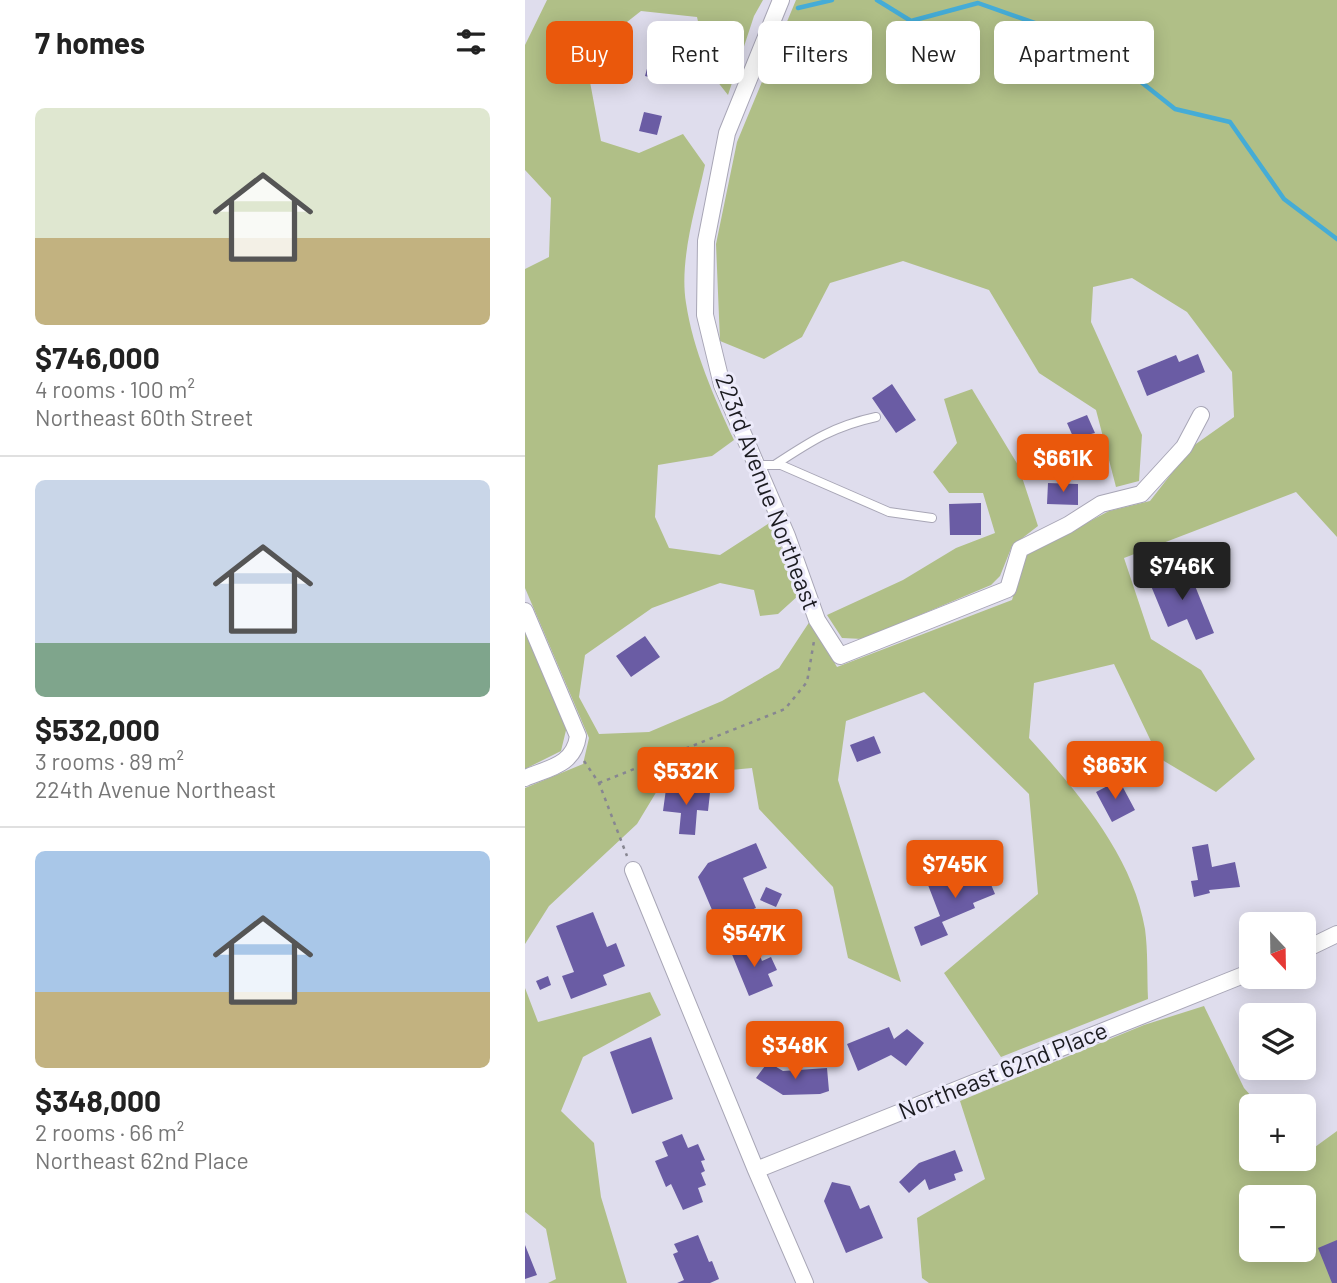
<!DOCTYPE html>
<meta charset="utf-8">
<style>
:root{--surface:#fff;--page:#f6f6f6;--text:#222;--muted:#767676;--line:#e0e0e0;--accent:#ea580c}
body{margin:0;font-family:Barlow,sans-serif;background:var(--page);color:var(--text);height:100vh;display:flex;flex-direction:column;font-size:26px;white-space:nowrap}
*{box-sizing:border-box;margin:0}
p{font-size:23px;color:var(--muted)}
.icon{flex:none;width:38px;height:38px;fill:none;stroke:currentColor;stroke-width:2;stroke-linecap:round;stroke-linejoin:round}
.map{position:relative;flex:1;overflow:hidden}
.drawer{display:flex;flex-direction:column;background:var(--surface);width:525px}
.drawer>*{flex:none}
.hud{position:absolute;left:21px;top:21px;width:665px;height:63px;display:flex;gap:14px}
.needle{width:46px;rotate:158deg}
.tools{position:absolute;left:714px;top:912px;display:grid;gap:14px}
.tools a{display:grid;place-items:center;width:77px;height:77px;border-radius:10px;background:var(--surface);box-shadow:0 4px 18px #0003;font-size:35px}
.price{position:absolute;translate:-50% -60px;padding:0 16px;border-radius:7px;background:var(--accent);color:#fff;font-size:23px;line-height:46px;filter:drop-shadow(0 2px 4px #0008)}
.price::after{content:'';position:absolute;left:50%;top:42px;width:21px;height:16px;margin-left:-10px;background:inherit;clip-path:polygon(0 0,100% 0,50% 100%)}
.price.current{background:#222;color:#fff}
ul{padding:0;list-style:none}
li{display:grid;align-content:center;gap:14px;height:371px;padding:0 35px}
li+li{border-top:2px solid var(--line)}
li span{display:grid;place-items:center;height:217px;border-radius:10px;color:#555}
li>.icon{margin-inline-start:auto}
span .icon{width:126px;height:126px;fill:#fffc;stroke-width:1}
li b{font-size:30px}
h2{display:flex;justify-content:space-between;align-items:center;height:84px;padding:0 35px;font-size:30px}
.pill{padding:0 24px;border-radius:10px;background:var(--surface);box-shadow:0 4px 18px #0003;font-size:24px;line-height:63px}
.pill.current{background:var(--accent);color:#fff}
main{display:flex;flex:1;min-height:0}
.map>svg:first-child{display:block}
</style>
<main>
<section class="drawer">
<h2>7 homes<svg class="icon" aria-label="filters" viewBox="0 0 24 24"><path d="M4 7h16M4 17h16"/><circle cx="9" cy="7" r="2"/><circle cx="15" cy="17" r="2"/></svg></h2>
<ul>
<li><span style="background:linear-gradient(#dfe7d0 60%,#c2b280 0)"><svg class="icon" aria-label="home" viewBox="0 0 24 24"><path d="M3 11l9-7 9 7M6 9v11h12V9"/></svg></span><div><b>$746,000</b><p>4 rooms · 100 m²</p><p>Northeast 60th Street</p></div></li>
<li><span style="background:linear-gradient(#c9d6e8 75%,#7fa58c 0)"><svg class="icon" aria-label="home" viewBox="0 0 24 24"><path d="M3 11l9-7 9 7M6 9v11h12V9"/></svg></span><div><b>$532,000</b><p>3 rooms · 89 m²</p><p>224th Avenue Northeast</p></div></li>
<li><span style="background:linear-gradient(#a9c7e8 65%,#c2b280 0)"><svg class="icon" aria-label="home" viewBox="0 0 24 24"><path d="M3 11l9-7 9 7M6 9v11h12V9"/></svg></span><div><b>$348,000</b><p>2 rooms · 66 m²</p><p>Northeast 62nd Place</p></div></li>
</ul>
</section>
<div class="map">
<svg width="812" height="1283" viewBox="0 0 812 1283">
<rect width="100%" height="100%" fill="#dfdded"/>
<path fill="#b0bf87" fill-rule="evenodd" d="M 22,0 L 238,0 L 229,16 L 203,95 L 184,71 L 172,17 L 116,11 L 60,55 L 76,141 L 114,153 L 158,134 L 180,165 C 171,207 154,260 161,303 C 168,350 189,397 209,440 L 187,456 L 133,465 L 130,517 L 144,548 L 195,555 L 246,522 L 275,594 L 253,614 L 235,616 L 229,590 L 195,583 L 127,608 L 60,655 L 54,697 L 74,734 L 124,732 L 197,701 L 254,668 L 285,621 L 312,667 L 487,600 L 501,555 L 584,511 L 625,501 L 668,446 L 709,417 L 707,372 L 662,312 L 607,278 L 568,287 L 566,322 L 617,435 L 614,481 L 591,487 L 571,410 L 514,373 L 464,290 L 378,261 L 305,283 L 277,337 L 239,359 L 195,341 L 191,244 L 212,142 L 271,0 L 812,0 L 812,537 L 771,492 L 599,558 L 626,639 L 676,670 L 730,759 L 691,792 L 634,758 L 589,664 L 509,683 L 504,738 C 552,791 608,856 620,929 C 623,951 622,976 623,999 L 476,1057 L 419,973 L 513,894 L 504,794 L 399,692 L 321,721 L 313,780 L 376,982 L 323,958 L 308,887 L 234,809 L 227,768 L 141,776 L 112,824 L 24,906 L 0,944 L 0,788 L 58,764 L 64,738 L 0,588 L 0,269 L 24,257 L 26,198 L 0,170 L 0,45 Z
M 447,389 L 493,465 L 513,526 L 487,546 L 475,576 L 466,585 L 338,639 L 317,638 L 302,615 L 378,580 L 431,548 L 470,533 L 458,493 L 424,493 L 408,472 L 432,443 L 419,399 Z
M 0,630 L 42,726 L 36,751 L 0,769 Z
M 0,988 L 13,1022 L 125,992 L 136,1015 L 58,1057 L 36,1111 L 69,1143 L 76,1197 L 102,1283 L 23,1283 L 31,1279 L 21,1229 L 0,1212 Z
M 679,1006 L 719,1088 L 735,1106 L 726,1106 L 726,1158 L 779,1158 L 779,1155 L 812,1131 L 812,1283 L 404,1283 L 397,1278 L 392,1218 L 460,1179 L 435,1101 L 619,1025 ZM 726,1197 L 779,1197 L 779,1250 L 726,1250 Z"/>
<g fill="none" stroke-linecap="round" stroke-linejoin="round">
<path stroke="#45acd6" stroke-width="4.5" d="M 352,0 L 386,21 L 453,3 L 567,43 L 650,109 L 705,122 L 759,199 L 812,239
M 273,8 L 307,0"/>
</g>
<path fill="#6a5ca4" d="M 133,28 L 165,37 L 157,67 L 143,63 L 138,81 L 120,76 Z
M 119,112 L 137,116 L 132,135 L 114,131 Z
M 673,354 L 680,372 L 622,396 L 612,371 L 651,355 L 654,362 Z
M 367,384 L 391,420 L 371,433 L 347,398 Z
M 562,415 L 570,433 L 566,434 L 569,441 L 553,448 L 542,423 Z
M 523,483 L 553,484 L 553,505 L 522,504 Z
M 456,503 L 456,535 L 425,535 L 424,504 Z
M 662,566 L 689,633 L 671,640 L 662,619 L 643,627 L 624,581 Z
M 120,636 L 135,657 L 106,677 L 91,656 Z
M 349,736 L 356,753 L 332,762 L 325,745 Z
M 594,780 L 610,810 L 587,822 L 571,792 Z
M 141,789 L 185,793 L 183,811 L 172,810 L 170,835 L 154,834 L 156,813 L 138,811 Z
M 231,843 L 242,868 L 218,878 L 231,908 L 193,924 L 173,877 L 183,863 Z
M 683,844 L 687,867 L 710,862 L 715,887 L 684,890 L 685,893 L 669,897 L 666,881 L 673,880 L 667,847 Z
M 457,863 L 470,894 L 448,903 L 450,908 L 417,922 L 423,935 L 396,946 L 389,927 L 415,916 L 403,885 Z
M 241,887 L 257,894 L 251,907 L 235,900 Z
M 68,912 L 82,947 L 91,943 L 100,966 L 78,975 L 82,985 L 46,999 L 37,976 L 49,972 L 31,926 Z
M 230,943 L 237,961 L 246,957 L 252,970 L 243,974 L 248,986 L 224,996 L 206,952 Z
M 23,976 L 26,985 L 15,990 L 11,981 Z
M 364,1027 L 369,1039 L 382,1029 L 399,1043 L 381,1066 L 366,1055 L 333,1071 L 322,1044 Z
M 126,1037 L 148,1099 L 107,1114 L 85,1052 Z
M 243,1062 L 258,1071 L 302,1068 L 304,1091 L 295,1094 L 258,1095 L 231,1078 Z
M 157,1134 L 163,1148 L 173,1144 L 180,1160 L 176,1161 L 180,1171 L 176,1173 L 181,1185 L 173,1188 L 178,1202 L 158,1210 L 146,1184 L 141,1187 L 130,1161 L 143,1156 L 137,1142 Z
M 430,1150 L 438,1171 L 429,1174 L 431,1180 L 404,1190 L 400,1179 L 384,1193 L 374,1182 L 394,1163 Z
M 307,1182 L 325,1186 L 335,1209 L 344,1205 L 358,1238 L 321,1253 L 299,1201 Z
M 173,1235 L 184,1262 L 187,1261 L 194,1279 L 185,1283 L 152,1283 L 159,1280 L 148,1254 L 153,1252 L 149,1244 Z
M 812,1240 L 812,1283 L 807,1283 L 793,1248 Z
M 0,1245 L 12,1275 L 0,1279 Z"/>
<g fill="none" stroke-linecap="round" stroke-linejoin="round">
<defs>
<path id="lane" d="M 251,464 C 286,441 309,426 351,417
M 232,465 L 256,465 L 364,512 L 407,518"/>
<path id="street" d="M 256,0 L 202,133 L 181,241 L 180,315 L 197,385 L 262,536 L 292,620 L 315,656 L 483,589 L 495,549 L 543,525 L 576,504 L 616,494 L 659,447 L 676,415
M 0,611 L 53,736 C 49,765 24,768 0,778
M 108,870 L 231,1170 L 280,1283
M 779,950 L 812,934
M 231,1170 L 726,972"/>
</defs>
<use href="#lane" stroke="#a8a6b6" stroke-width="10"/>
<use href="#street" stroke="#a8a6b6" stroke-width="18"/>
<path stroke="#878691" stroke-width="2.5" stroke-dasharray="3.5 5" stroke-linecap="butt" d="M 59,761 L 74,783 L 102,856
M 74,783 L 260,709 L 282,682 L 289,641"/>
<use href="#lane" stroke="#fff" stroke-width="8"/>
<use href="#street" stroke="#fff" stroke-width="16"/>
</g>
<g text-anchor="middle" stroke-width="6" stroke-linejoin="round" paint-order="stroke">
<g font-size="24" fill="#1b1b20" stroke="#eceafa">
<text transform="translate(242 492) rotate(69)" y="8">223rd Avenue Northeast</text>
<text transform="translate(478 1071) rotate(-22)" y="8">Northeast 62nd Place</text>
</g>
</g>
</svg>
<div class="tools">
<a><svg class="needle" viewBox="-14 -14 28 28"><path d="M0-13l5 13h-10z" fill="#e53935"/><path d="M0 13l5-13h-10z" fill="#767676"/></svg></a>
<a><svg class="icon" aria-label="layers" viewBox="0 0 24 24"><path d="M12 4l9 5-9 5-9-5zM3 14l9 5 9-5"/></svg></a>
<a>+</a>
<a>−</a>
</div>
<b class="price" style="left:538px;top:494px">$661K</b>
<b class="price current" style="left:657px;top:602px">$746K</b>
<b class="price" style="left:590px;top:801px">$863K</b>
<b class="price" style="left:161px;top:807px">$532K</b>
<b class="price" style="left:430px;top:900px">$745K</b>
<b class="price" style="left:229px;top:969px">$547K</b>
<b class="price" style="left:270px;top:1081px">$348K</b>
<div class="hud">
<a class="pill current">Buy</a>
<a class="pill">Rent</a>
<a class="pill">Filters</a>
<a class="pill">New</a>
<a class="pill">Apartment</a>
</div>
</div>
</main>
